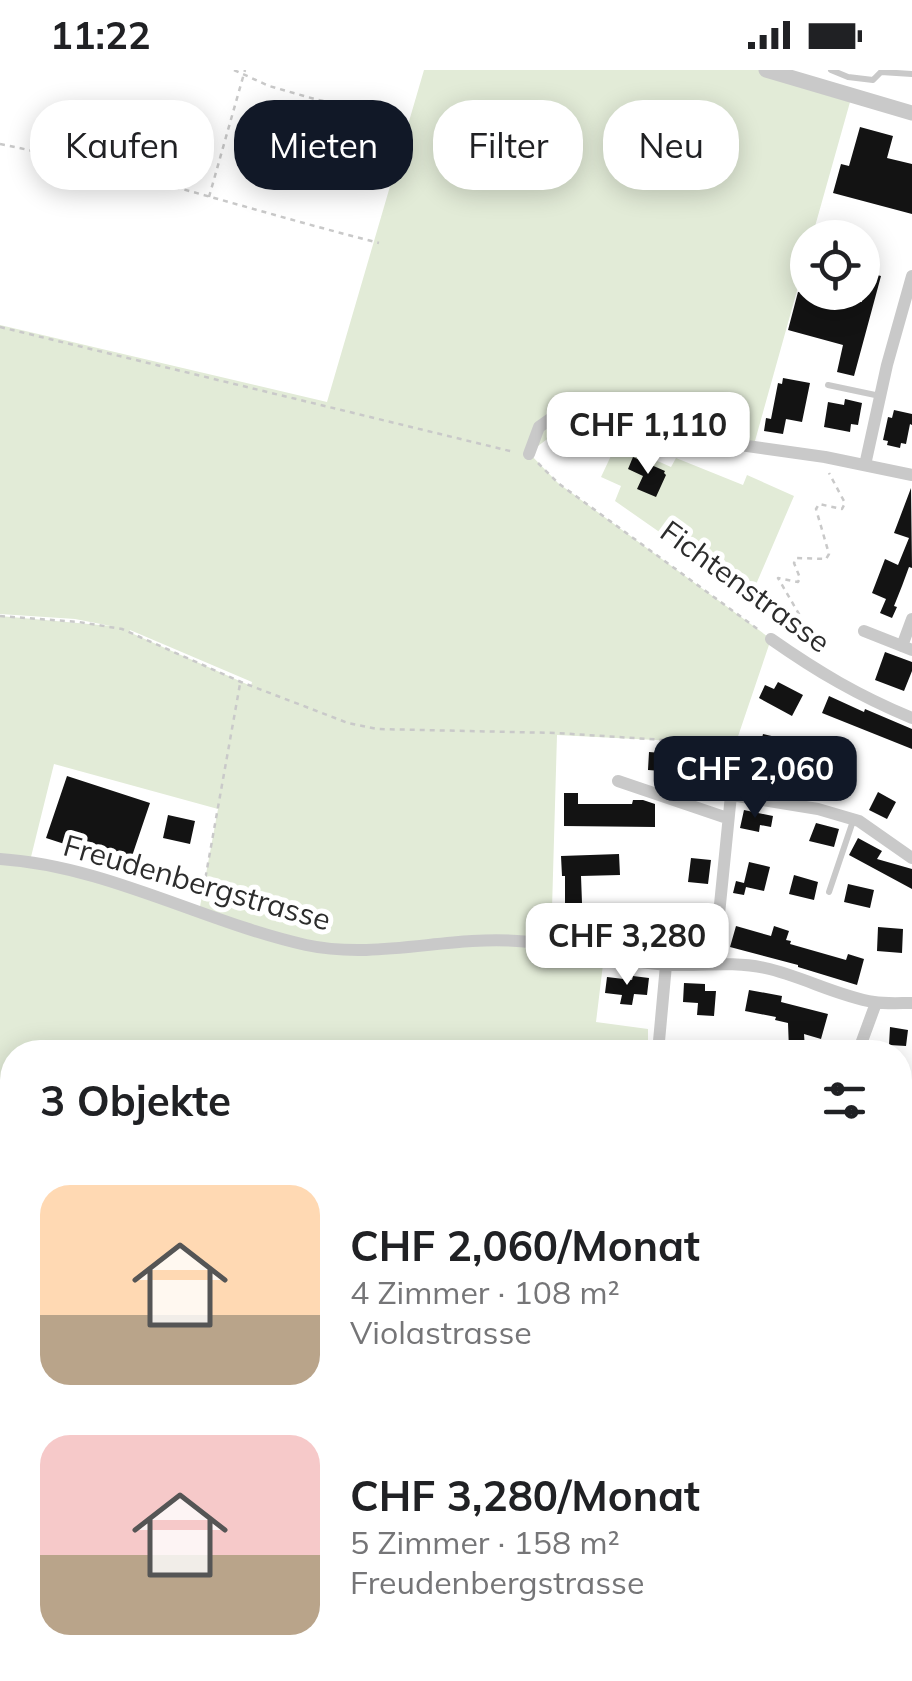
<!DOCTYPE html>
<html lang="de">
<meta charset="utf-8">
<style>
:root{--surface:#fff;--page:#f2f2f2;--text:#202124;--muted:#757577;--accent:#111827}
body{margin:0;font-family:Mulish,sans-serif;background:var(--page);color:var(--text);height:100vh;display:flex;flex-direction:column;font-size:38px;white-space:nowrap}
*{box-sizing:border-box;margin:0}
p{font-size:32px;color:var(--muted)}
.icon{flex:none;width:55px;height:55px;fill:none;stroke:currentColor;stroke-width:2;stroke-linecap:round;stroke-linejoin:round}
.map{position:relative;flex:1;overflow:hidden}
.drawer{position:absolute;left:0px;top:970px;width:912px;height:642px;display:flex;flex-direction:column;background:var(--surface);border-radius:40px 40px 0 0;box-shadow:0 5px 25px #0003}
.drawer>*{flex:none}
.banner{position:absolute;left:30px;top:30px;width:852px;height:90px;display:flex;gap:20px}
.fabs{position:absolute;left:790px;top:150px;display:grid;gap:20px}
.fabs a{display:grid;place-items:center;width:90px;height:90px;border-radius:50%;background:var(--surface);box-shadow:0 5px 25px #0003;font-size:50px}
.price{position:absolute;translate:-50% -85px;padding:0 22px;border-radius:20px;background:#fff;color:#222;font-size:32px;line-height:65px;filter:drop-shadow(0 2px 5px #0008)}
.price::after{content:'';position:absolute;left:50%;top:60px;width:30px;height:22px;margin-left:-15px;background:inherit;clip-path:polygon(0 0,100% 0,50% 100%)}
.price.active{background:var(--accent);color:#fff}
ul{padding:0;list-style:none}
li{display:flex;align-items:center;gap:30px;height:250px;padding:0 40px}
li span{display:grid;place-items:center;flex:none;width:280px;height:200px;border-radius:30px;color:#555}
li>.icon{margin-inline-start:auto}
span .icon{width:120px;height:120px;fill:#fffc;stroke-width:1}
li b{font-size:42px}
h2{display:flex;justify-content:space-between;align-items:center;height:120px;padding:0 40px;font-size:42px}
.tag{padding:0 35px;border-radius:40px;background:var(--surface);box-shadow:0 5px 25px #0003;font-size:35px;line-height:90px}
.tag.active{background:var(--accent);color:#fff}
.status{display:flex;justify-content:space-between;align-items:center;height:70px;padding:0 50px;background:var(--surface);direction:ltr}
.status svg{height:28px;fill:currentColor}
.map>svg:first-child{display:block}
</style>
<div class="status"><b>11:22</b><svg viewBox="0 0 49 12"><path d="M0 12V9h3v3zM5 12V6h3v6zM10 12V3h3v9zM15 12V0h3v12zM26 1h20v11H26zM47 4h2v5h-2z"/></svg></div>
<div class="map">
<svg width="912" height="1611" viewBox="0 0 912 1611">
<rect width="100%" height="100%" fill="#fff"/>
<path fill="#e2ebd7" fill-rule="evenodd" d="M 424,0 L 766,0 L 852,25 L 812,167 L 808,168 L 807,185 L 753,378 L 581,343 L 529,383 L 558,413 L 771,569 L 730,690 L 695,672 L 557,665 L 551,874 L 604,886 L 596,952 L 648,959 L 648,982 L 12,982 L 12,1210 L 2,1211 L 0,1214 L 0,546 L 111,556 L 75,549 L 0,544 L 0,255 L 327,332 ZM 130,560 L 252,612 L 251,616 L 129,562 ZM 54,694 L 218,739 L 199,842 L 30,791 Z
M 617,373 L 671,397 L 676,388 L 743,415 L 747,405 L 794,426 L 751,526 L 615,431 L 621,416 L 601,407 Z
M 0,1312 L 12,1315 L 12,1600 L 195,1600 L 184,1611 L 0,1611 Z
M 201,1600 L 599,1600 L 602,1611 L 188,1611 Z"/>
<path fill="#131313" d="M 860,57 L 893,66 L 887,88 L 912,94 L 912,144 L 833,123 L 841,94 L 849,96 Z
M 862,201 L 881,206 L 854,306 L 837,302 L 843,275 L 788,260 L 798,222 L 838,222 L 837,226 L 862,232 Z
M 783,308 L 810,313 L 802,352 L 786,349 L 783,364 L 764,361 L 766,348 L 771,349 L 778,313 L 782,314 Z
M 845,329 L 862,333 L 858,355 L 851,354 L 850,362 L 824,357 L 828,332 L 844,335 Z
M 894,340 L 912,344 L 912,355 L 910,354 L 906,374 L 901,373 L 900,378 L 887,375 L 888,371 L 883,370 L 888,347 L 892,348 Z
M 633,387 L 665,401 L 664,403 L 666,405 L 656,427 L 637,419 L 643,406 L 628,399 Z
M 911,418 L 912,498 L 909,497 L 902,516 L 894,536 L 897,537 L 892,548 L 880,543 L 886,529 L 872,523 L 885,489 L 898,495 L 909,468 L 894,463 Z
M 885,582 L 912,592 L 912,601 L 904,621 L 875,610 Z
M 778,612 L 803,625 L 792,646 L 759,628 L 765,615 L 774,619 Z
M 829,626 L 864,642 L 865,639 L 912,659 L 912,679 L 822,643 Z
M 763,664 L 780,668 L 776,689 L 813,696 L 809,714 L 754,700 Z
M 649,682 L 674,684 L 674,691 L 718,695 L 718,705 L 721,705 L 720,724 L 705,722 L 706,713 L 661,711 L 662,701 L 648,700 Z
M 836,701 L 855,708 L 848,726 L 829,718 Z
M 67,706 L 150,733 L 129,795 L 46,768 Z
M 878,722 L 896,732 L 887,749 L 869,740 Z
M 564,723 L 578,723 L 578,734 L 632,734 L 633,730 L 643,730 L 655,734 L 655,757 L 564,756 Z
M 744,740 L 773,746 L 771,757 L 760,755 L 759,762 L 740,758 Z
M 168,745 L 195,751 L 190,774 L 163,768 Z
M 816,753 L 839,759 L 834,777 L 809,771 Z
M 858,768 L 882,781 L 877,789 L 912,799 L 912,819 L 849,785 Z
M 619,784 L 620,805 L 581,806 L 582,833 L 586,833 L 586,836 L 621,835 L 622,856 L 565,855 L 565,806 L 562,806 L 561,786 Z
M 691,788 L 711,790 L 708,814 L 688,812 Z
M 749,792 L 770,797 L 764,821 L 746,817 L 744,825 L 733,823 L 736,811 L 744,813 Z
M 794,805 L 818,812 L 814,830 L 789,824 Z
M 848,814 L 874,820 L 870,838 L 844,832 Z
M 640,851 L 705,857 L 703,876 L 680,874 L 681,870 L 638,868 Z
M 736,856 L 771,866 L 774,856 L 789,861 L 786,870 L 791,871 L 790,874 L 846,890 L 848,884 L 864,889 L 857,915 L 798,897 L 798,895 L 730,877 Z
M 878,857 L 903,859 L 902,883 L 877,881 Z
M 633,906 L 649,908 L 647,925 L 634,924 L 632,935 L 620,934 L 622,925 L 605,923 L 607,907 L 632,910 Z
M 684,913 L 705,914 L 705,921 L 716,921 L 714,946 L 697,945 L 698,933 L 683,932 Z
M 749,920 L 782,926 L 781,932 L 828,944 L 821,969 L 804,964 L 805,979 L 789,980 L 788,953 L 775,950 L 776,947 L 745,941 Z
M 890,957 L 908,960 L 906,976 L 889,975 Z
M 900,1328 L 912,1329 L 912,1353 L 900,1352 Z
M 900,1378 L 912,1379 L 912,1402 L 900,1401 Z
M 900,1433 L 912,1434 L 912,1460 L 900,1459 Z
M 900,1572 L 912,1572 L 912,1597 L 900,1598 Z"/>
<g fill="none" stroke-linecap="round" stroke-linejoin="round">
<path stroke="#c9c9c9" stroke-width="2.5" stroke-dasharray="5 5" stroke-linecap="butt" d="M 234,0 L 269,16 L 318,30 L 397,44
M 0,74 C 128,100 253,141 379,173
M 209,127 L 245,0
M 0,257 L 514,382
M 538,393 L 558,413 L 759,560
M 0,546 L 79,552 L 122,559 L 241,612 L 348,653 L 377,659 L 557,663 L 695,672 L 718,677 L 730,690 L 731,713
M 794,568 L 807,568 L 810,563 L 778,508 L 798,512 L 800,508 L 794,493 L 796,488 L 826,489 L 829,484 L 816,439 L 819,434 L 842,439 L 845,433 L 829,403
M 202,827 L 240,614
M 0,1579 L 12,1586
M 40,1600 L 62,1611
M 216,1600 L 225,1611
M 188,1611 L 201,1600
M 590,1611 L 593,1600"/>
<path stroke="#c9c9c9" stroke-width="6" d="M 831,0 L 848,7 L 873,10 L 881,2 L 912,4
M 828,315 L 880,326
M 829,822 L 853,751
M 0,1278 L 12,1278"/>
<path stroke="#c9c9c9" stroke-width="12" d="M 529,384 L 539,357 L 556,345 L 580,343 L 705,370 L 825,387 L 912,405
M 865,395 L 887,295 L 912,206
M 864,561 L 912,580
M 771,569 C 818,602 859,626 912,648
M 902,576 L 912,549
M 618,711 L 727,748
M 0,789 C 107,796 203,852 306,875 C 376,890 447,866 517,871 C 568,874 616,892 667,895 C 700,896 733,891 765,898 C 802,906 837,926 874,932 C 886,934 900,933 912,933
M 714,894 L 731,725 L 818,739 L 859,751 L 912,788
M 658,982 L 666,895
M 858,982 L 876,933
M 844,1600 L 848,1611"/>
<path stroke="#c9c9c9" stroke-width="15" d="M 766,0 L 912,43"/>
</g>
<g text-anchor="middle" stroke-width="10" stroke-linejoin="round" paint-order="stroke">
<g font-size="30" fill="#2c2c2c" stroke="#fff">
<text transform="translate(745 517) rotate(36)" y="10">Fichtenstrasse</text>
<text transform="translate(197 813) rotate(16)" y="10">Freudenbergstrasse</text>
</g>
</g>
</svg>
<div class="fabs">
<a><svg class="icon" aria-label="locate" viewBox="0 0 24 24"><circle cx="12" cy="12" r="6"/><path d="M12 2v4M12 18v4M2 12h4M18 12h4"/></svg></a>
</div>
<b class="price" style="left:648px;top:407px">CHF 1,110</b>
<b class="price active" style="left:755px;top:751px">CHF 2,060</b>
<b class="price" style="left:627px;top:918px">CHF 3,280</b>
<div class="banner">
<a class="tag">Kaufen</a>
<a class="tag active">Mieten</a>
<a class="tag">Filter</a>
<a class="tag">Neu</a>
</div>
<section class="drawer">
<h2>3 Objekte<svg class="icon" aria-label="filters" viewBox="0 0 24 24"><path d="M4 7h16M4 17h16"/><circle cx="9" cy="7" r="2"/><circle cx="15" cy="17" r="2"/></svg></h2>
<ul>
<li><span style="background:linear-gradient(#ffd9b3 65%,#b9a48a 0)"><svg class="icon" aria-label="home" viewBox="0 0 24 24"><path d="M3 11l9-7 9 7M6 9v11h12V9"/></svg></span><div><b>CHF 2,060/Monat</b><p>4 Zimmer · 108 m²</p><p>Violastrasse</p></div></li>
<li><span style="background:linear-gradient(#f6c9c9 60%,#b9a48a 0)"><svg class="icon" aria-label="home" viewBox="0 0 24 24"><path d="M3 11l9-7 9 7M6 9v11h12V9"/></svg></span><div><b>CHF 3,280/Monat</b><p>5 Zimmer · 158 m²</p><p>Freudenbergstrasse</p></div></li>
</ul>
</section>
</div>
